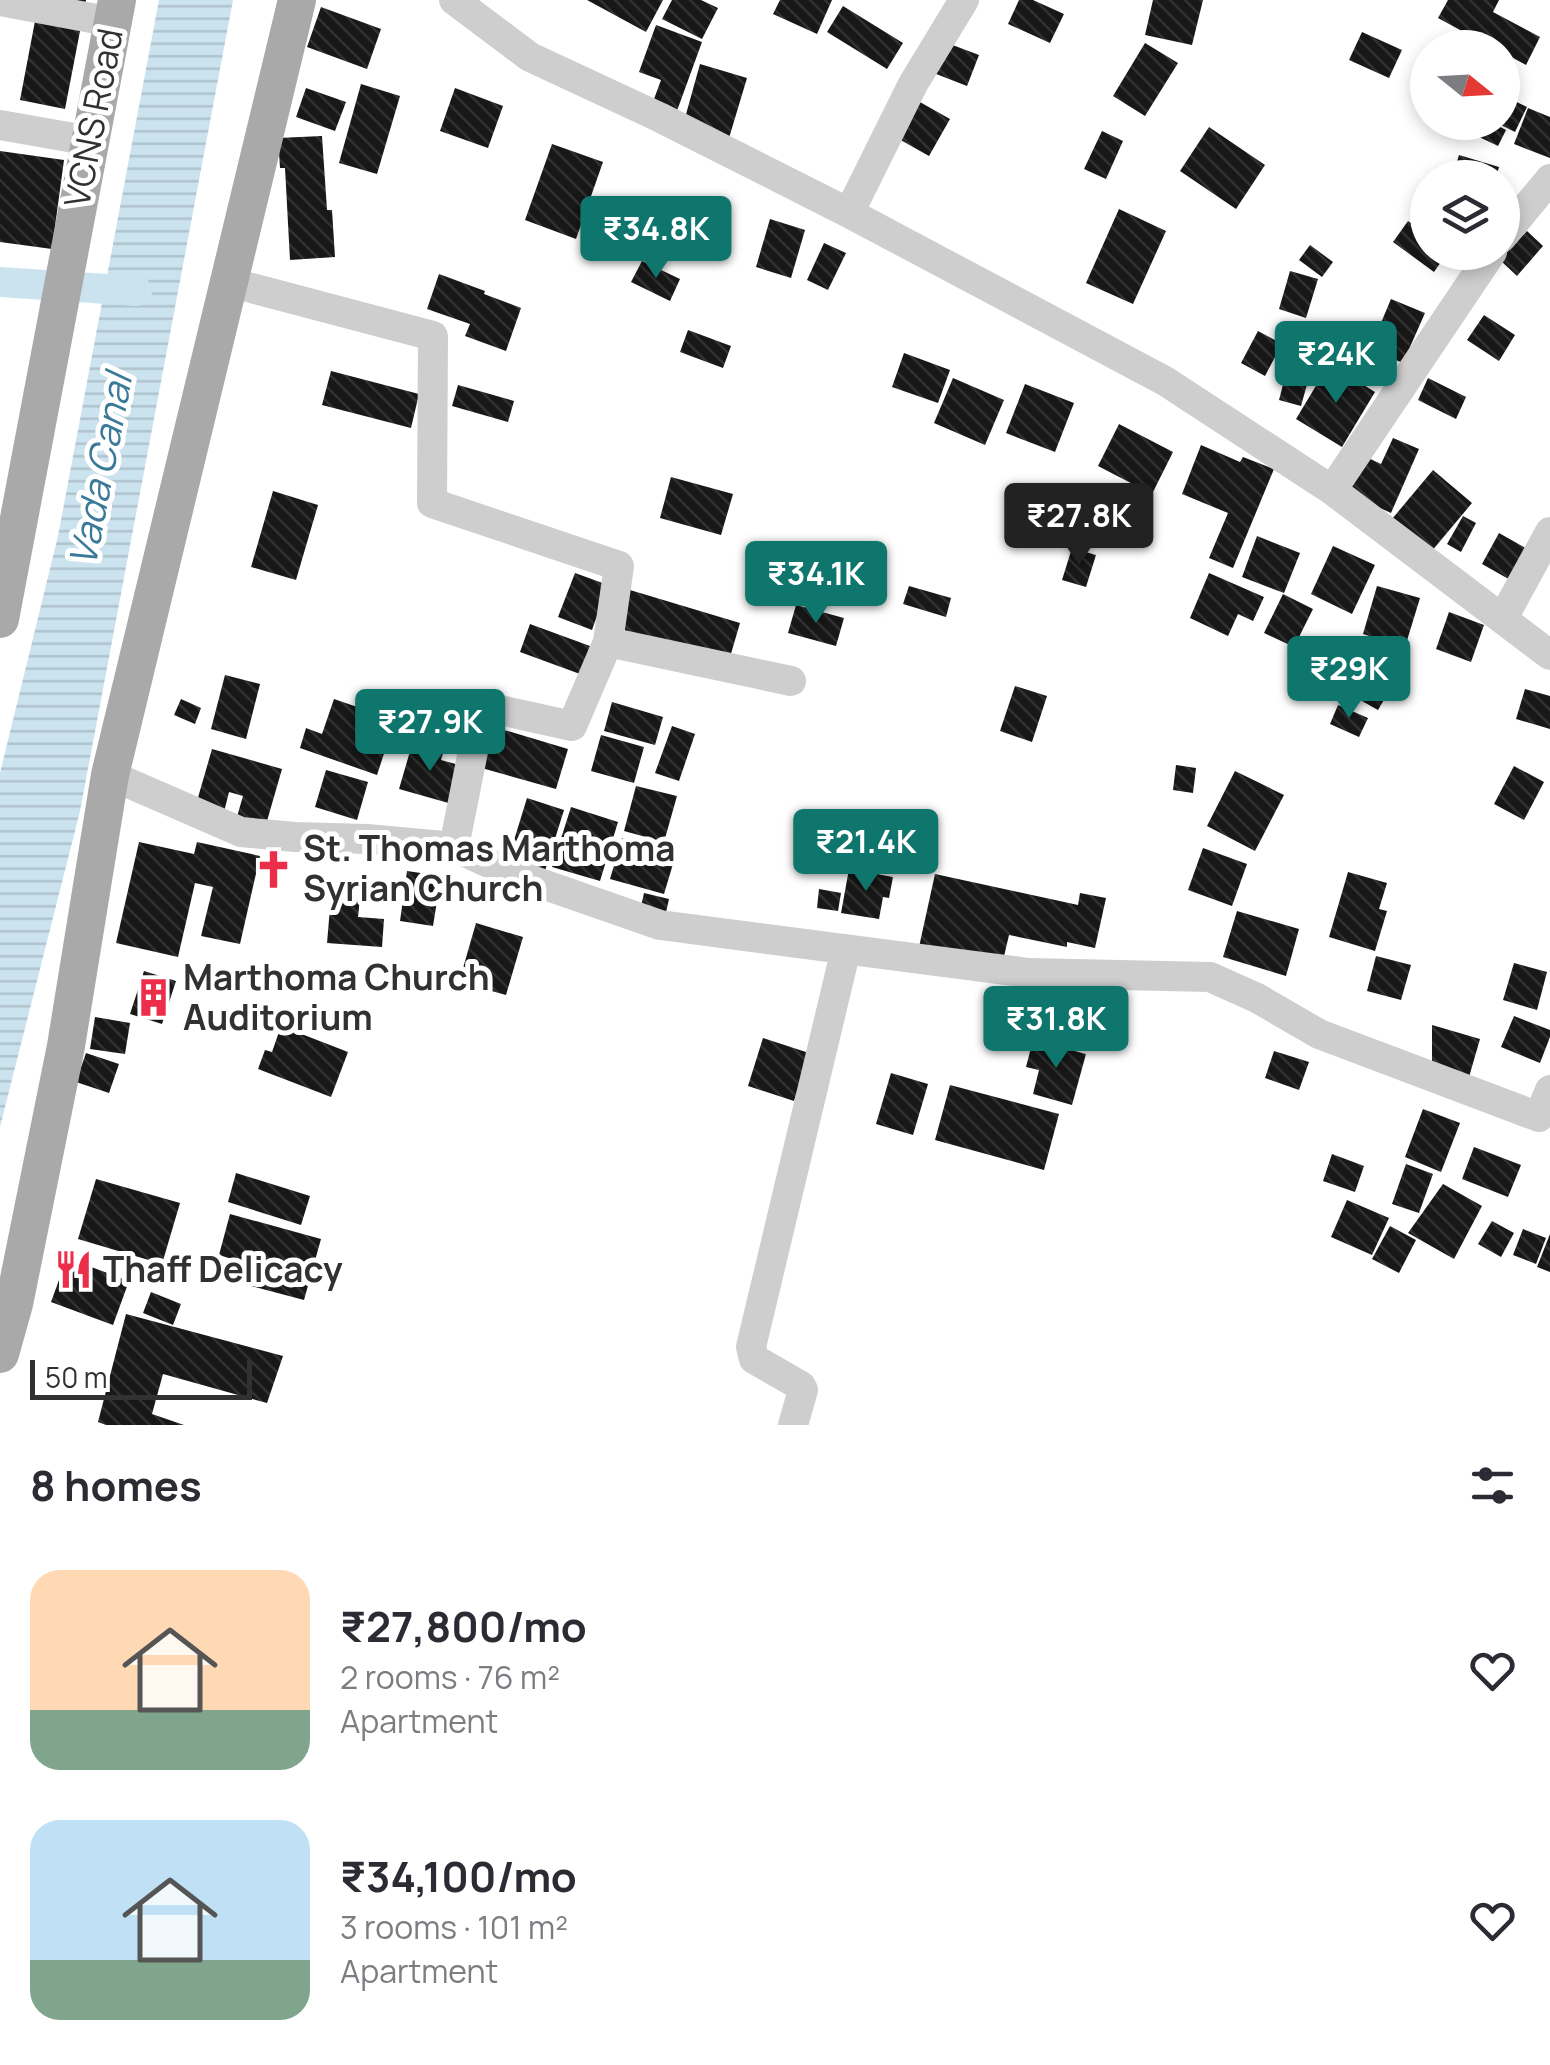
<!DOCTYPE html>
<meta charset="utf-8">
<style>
:root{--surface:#fff;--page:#f2f2f3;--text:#2b2b33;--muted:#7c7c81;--accent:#0f766e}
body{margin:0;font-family:Manrope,sans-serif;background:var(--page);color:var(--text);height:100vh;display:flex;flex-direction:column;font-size:38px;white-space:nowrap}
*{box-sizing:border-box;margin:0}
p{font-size:32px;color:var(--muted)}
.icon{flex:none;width:55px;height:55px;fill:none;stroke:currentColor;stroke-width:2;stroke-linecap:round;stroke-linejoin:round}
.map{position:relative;height:1425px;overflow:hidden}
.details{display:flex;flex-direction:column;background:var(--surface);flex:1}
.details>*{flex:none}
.needle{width:65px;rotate:108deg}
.tools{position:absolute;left:1410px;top:30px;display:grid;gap:20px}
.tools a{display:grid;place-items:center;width:110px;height:110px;border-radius:50%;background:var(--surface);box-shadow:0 5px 15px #0003;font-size:50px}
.scale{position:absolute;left:30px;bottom:25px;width:222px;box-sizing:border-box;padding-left:10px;border:5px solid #313131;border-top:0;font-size:28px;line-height:35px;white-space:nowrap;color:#313131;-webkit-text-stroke:8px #fff;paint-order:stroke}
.price{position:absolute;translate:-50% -85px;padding:0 22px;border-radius:10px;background:var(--accent);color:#fff;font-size:32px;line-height:65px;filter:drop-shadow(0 2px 5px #0008)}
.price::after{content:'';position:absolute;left:50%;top:60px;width:30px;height:22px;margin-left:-15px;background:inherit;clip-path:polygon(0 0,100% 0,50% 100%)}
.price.selected{background:#222;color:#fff}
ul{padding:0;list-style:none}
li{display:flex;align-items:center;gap:30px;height:250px;padding:0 30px}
li span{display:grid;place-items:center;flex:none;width:280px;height:200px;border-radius:30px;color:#555}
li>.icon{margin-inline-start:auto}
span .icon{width:120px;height:120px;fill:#fffc;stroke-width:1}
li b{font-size:42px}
h2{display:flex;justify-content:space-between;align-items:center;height:120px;padding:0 30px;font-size:42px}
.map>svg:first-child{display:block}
</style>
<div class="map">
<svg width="1550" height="1425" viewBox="0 0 1550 1425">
<defs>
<pattern id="water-rules" width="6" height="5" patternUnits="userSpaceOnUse" patternTransform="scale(2.5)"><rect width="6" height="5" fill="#cbe3ee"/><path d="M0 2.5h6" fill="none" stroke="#afc3cd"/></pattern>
<pattern id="building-back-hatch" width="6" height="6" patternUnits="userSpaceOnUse" patternTransform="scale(2.5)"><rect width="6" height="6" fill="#181818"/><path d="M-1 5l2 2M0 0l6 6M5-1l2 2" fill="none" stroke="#313131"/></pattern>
</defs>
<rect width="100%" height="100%" fill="#fff"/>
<path fill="url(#water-rules)" d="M 159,0 L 233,0 L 80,811 L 0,1127 L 0,773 L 58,536 Z"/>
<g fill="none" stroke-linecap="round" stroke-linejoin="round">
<path stroke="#cbe3ee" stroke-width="30" d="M 0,282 L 137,291"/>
</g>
<path fill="url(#building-back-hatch)" d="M 39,0 L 86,0 L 65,109 L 20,100 Z
M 587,0 L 663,0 L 646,32 Z
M 672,0 L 701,0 L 718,8 L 702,39 L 662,19 Z
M 780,0 L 832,0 L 817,34 L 773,14 Z
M 1019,0 L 1033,0 L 1064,14 L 1050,43 L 1008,24 Z
M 1153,0 L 1203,0 L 1192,45 L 1145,35 Z
M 1448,0 L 1499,0 L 1493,12 L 1540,37 L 1526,65 L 1502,52 L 1502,48 L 1493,48 L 1438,18 Z
M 843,6 L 903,43 L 887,69 L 827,32 Z
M 321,7 L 381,29 L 367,69 L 307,47 Z
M 656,25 L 702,42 L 674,119 L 650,110 L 661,80 L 639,72 Z
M 1362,32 L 1402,50 L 1389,78 L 1349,60 Z
M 942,41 L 979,55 L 967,86 L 931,72 Z
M 1145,43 L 1178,63 L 1145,116 L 1113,96 Z
M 700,64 L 747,78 L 729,138 L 683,125 Z
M 1422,67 L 1428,71 L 1428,93 L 1412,84 Z
M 361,84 L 400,96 L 377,174 L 339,163 Z
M 306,88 L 346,102 L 335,131 L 296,117 Z
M 455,88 L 503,106 L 488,148 L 440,131 Z
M 1502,95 L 1527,107 L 1515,132 L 1495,122 L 1502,122 Z
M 911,97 L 950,119 L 929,156 L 890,134 Z
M 1528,108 L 1550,117 L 1550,158 L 1514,144 Z
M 1481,122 L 1491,122 L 1506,130 L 1498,146 L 1475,135 Z
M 1209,127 L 1265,165 L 1236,209 L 1180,171 Z
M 1102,131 L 1123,141 L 1106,179 L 1084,169 Z
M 322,136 L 327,210 L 332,210 L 335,257 L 290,260 L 285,168 L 280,168 L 278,138 Z
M 552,144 L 603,162 L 576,239 L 525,220 Z
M 0,151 L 64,160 L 52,249 L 0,242 Z
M 1459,155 L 1499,167 L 1496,178 L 1452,178 Z
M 1119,209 L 1166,231 L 1133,304 L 1086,283 Z
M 770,219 L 805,230 L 791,278 L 756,267 Z
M 1408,221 L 1428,235 L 1428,252 L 1448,252 L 1434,272 L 1393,242 Z
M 1527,231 L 1543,246 L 1517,276 L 1500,260 Z
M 824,243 L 846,253 L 828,290 L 807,280 Z
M 1310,245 L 1333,262 L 1322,277 L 1299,260 Z
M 642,261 L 680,279 L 670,301 L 631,282 Z
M 1290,271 L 1318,279 L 1306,318 L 1279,309 Z
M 439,274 L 485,291 L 484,294 L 521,308 L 506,351 L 465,336 L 470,324 L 427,309 Z
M 1391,299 L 1425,313 L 1403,363 L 1370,349 Z
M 1484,315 L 1515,335 L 1499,361 L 1467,340 Z
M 688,330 L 731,346 L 723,368 L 680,352 Z
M 1258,331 L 1282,344 L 1265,376 L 1241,363 Z
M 1292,350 L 1315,356 L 1301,406 L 1279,400 Z
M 904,353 L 950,370 L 938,403 L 892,387 Z
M 1329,364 L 1375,392 L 1342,447 L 1296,419 Z
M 331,371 L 419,394 L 411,428 L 322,405 Z
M 953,378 L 1004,400 L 985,445 L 934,423 Z
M 1428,378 L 1466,397 L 1456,419 L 1418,400 Z
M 1025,384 L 1074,403 L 1055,452 L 1006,433 Z
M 458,385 L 514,401 L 508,422 L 452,406 Z
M 1119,424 L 1173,452 L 1152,494 L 1098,466 Z
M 1393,438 L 1419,449 L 1391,513 L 1347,493 L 1364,456 L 1381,464 Z
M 1201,445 L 1240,462 L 1243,457 L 1274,469 L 1233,568 L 1209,558 L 1228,513 L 1182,494 Z
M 1433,470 L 1472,503 L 1431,552 L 1392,519 Z
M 671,477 L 733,494 L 721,535 L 660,518 Z
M 1109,488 L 1144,510 L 1130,534 L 1095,512 Z
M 273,491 L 318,505 L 296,580 L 251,567 Z
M 1463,516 L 1476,523 L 1461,552 L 1447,544 Z
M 1499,533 L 1529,550 L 1512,581 L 1482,564 Z
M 1257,536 L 1300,553 L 1284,593 L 1242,577 Z
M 1333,546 L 1375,565 L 1352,614 L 1311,594 Z
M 1072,548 L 1096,555 L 1086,587 L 1062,580 Z
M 575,573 L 608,585 L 592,630 L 558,617 Z
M 1209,573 L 1264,597 L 1253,621 L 1238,614 L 1228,636 L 1190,618 Z
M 909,586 L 951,598 L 946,617 L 903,604 Z
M 1377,586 L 1420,598 L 1405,647 L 1363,634 Z
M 630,590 L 740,623 L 728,664 L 618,630 Z
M 1283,594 L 1313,609 L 1294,647 L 1264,633 Z
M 796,605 L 844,618 L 836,646 L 788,633 Z
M 1449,612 L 1484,625 L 1471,662 L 1436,649 Z
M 530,624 L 590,646 L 580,674 L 520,652 Z
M 1354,674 L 1388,693 L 1378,710 L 1344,691 Z
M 225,675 L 260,684 L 246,739 L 211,729 Z
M 1015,686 L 1047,696 L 1032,742 L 1000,731 Z
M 1525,689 L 1550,696 L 1550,729 L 1516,719 Z
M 181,699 L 201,708 L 195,724 L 174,715 Z
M 334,699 L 395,720 L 377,775 L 300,748 L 306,728 L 322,734 Z
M 612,702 L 663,717 L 655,745 L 604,731 Z
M 1338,705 L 1368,718 L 1359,737 L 1330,724 Z
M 491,726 L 568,749 L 556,789 L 478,767 Z
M 672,726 L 695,734 L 679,781 L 655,773 Z
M 601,735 L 644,747 L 634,783 L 591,771 Z
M 413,741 L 444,750 L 441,760 L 463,766 L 452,804 L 399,789 Z
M 212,749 L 282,769 L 265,828 L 236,820 L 243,796 L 229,792 L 223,816 L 195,808 Z
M 1176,765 L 1196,768 L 1193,793 L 1173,790 Z
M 1514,766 L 1544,782 L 1524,820 L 1494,804 Z
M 326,770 L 368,782 L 357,820 L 315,807 Z
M 1235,771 L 1284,795 L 1255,851 L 1207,826 Z
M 636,786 L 677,796 L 664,842 L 624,831 Z
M 527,798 L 564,810 L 544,874 L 507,863 Z
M 571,807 L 618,822 L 600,881 L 552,867 Z
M 622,838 L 676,854 L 664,894 L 610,879 Z
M 139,842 L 194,854 L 197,842 L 260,856 L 240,944 L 201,936 L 213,887 L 195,883 L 178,957 L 116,943 Z
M 1203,848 L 1247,864 L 1232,906 L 1188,890 Z
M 849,869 L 893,877 L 889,898 L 883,897 L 879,919 L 841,913 Z
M 407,871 L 441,876 L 433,926 L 400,921 Z
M 1348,872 L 1387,883 L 1379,909 L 1387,911 L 1375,951 L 1329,937 Z
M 935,874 L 1078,905 L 1080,893 L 1106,898 L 1095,948 L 1067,942 L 1067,947 L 1009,935 L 1002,965 L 919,947 Z
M 819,889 L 841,893 L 838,911 L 817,908 Z
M 644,893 L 669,899 L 665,917 L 640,911 Z
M 331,896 L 360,898 L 358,917 L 384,919 L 382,947 L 327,943 Z
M 1237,911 L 1299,929 L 1286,976 L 1223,957 Z
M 476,923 L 523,937 L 506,995 L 459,982 Z
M 1376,956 L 1411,965 L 1401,1000 L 1367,991 Z
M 1514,963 L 1547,972 L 1537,1010 L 1503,1000 Z
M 144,971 L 176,981 L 162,1024 L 130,1014 Z
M 1042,1004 L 1102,1022 L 1095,1047 L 1034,1029 Z
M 1514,1016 L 1550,1030 L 1550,1037 L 1540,1063 L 1501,1047 Z
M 95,1017 L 130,1023 L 125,1054 L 90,1049 Z
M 1432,1025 L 1480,1039 L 1469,1077 L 1432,1066 Z
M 281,1026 L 348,1052 L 331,1097 L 258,1069 L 265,1050 L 272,1052 Z
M 763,1038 L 809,1053 L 794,1101 L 748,1086 Z
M 1033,1040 L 1086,1054 L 1072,1105 L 1033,1094 L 1039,1070 L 1026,1067 Z
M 1274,1051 L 1309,1062 L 1299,1090 L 1265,1078 Z
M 86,1053 L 119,1064 L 109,1093 L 76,1082 Z
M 891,1073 L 928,1084 L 913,1135 L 876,1124 Z
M 950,1085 L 1059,1114 L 1044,1170 L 935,1140 Z
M 1423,1109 L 1460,1123 L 1441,1172 L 1405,1157 Z
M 1474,1147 L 1521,1165 L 1508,1197 L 1462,1179 Z
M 1332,1154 L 1364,1166 L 1355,1192 L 1323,1181 Z
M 1406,1164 L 1433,1174 L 1419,1213 L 1392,1204 Z
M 236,1173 L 310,1196 L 301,1225 L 228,1202 Z
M 96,1179 L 180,1203 L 162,1264 L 78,1239 Z
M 1443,1184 L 1482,1206 L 1454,1259 L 1408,1233 Z
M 1347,1200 L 1389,1218 L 1372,1255 L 1331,1237 Z
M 230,1214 L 321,1239 L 304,1300 L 229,1280 L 235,1260 L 219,1255 Z
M 1492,1221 L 1514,1233 L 1501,1257 L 1478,1244 Z
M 1390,1226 L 1416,1240 L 1399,1273 L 1372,1259 Z
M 1523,1229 L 1546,1238 L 1536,1264 L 1513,1255 Z
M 1550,1234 L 1550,1272 L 1537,1267 Z
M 67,1258 L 129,1281 L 113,1325 L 51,1302 Z
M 151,1292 L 181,1304 L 173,1325 L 143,1313 Z
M 126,1314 L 283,1356 L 267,1403 L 163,1374 L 152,1414 L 184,1425 L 106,1425 L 98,1422 Z"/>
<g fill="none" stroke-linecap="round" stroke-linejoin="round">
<path stroke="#cecece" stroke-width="30" d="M 454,0 L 530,57 L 659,117 L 849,213 L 1165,381 L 1332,490 L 1550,655
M 0,1 L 113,22
M 0,125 L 91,141
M 849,213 L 913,84 L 964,0
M 1502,237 L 1550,179
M 229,282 L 433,336 L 432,503 L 619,566 L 608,642
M 1332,490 L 1492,252
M 1503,618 L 1550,532
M 110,775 L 241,832 L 295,837 L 367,839 L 454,847 L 508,872 L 660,925 L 1029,973 L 1210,977 L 1257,998 L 1319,1034 L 1539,1117 L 1550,1090
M 454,847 L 482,706 L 572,726 L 608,642 L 791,681
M 793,1425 L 803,1390 L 801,1386 L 754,1359 L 751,1347 L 846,949"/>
<path stroke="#a9a9a9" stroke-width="38" d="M 0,619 L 117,0
M 0,1354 L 14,1304 L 66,1046 L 110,775 L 297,0"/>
</g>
<defs>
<symbol id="church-bare" viewBox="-9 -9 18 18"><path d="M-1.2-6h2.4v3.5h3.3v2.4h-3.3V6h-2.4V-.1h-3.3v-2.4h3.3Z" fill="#ed2e4a" stroke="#fff" stroke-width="2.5" paint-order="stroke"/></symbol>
<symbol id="building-bare" viewBox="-9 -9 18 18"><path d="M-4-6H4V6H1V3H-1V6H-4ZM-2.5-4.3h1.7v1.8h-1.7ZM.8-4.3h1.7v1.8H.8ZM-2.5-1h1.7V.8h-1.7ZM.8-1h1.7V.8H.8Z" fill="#ed2e4a" stroke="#fff" stroke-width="2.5" paint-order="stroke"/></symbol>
<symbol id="restaurant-bare" viewBox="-9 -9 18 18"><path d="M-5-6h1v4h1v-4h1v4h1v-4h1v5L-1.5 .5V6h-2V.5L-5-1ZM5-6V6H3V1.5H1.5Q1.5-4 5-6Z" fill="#ed2e4a" stroke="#fff" stroke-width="2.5" paint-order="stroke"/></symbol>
</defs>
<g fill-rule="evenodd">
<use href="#church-bare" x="246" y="842" width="55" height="55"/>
<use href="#building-bare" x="126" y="970" width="55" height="55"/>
<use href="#restaurant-bare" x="46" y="1242" width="55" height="55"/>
</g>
<g text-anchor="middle" stroke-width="10" stroke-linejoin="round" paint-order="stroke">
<g font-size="35" fill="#313131" stroke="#fff">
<text transform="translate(94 118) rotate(-79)" y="12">VCNS Road</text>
</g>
<g font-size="35" font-weight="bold" fill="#313131" stroke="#fff" text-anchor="start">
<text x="303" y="861">St. Thomas Marthoma<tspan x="303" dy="40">Syrian Church</tspan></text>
<text x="183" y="990">Marthoma Church<tspan x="183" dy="40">Auditorium</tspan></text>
<text x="103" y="1282">Thaff Delicacy</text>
</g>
<g font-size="38" font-style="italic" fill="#3a7a98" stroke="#fff">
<text transform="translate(101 470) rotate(-79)" y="13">Vada Canal</text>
</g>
</g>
</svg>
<div class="tools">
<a><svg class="needle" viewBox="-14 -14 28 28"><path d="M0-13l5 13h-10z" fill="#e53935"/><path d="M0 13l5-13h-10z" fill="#7c7c81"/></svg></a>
<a><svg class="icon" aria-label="layers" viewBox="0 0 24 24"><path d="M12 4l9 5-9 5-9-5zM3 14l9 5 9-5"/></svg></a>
</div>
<div class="scale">50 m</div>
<b class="price" style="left:656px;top:281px">₹34.8K</b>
<b class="price" style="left:1336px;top:406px">₹24K</b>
<b class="price selected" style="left:1079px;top:568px">₹27.8K</b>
<b class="price" style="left:816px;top:626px">₹34.1K</b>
<b class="price" style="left:1349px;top:721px">₹29K</b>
<b class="price" style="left:430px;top:774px">₹27.9K</b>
<b class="price" style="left:866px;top:894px">₹21.4K</b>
<b class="price" style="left:1056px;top:1071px">₹31.8K</b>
</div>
<section class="details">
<h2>8 homes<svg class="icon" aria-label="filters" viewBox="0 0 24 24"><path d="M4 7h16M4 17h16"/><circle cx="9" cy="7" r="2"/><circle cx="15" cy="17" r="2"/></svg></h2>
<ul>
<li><span style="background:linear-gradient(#ffd9b3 70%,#7fa58c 0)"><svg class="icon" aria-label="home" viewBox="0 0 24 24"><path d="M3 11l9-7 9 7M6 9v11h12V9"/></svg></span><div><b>₹27,800/mo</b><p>2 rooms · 76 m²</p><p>Apartment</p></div><svg class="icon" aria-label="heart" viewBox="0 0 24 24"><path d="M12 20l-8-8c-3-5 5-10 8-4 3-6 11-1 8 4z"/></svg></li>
<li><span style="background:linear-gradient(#bfe0f5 70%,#7fa58c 0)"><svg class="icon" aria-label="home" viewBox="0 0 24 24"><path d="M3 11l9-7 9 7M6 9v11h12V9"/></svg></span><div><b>₹34,100/mo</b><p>3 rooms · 101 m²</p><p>Apartment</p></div><svg class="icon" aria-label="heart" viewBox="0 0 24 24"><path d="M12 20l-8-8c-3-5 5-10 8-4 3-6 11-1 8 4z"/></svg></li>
</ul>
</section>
